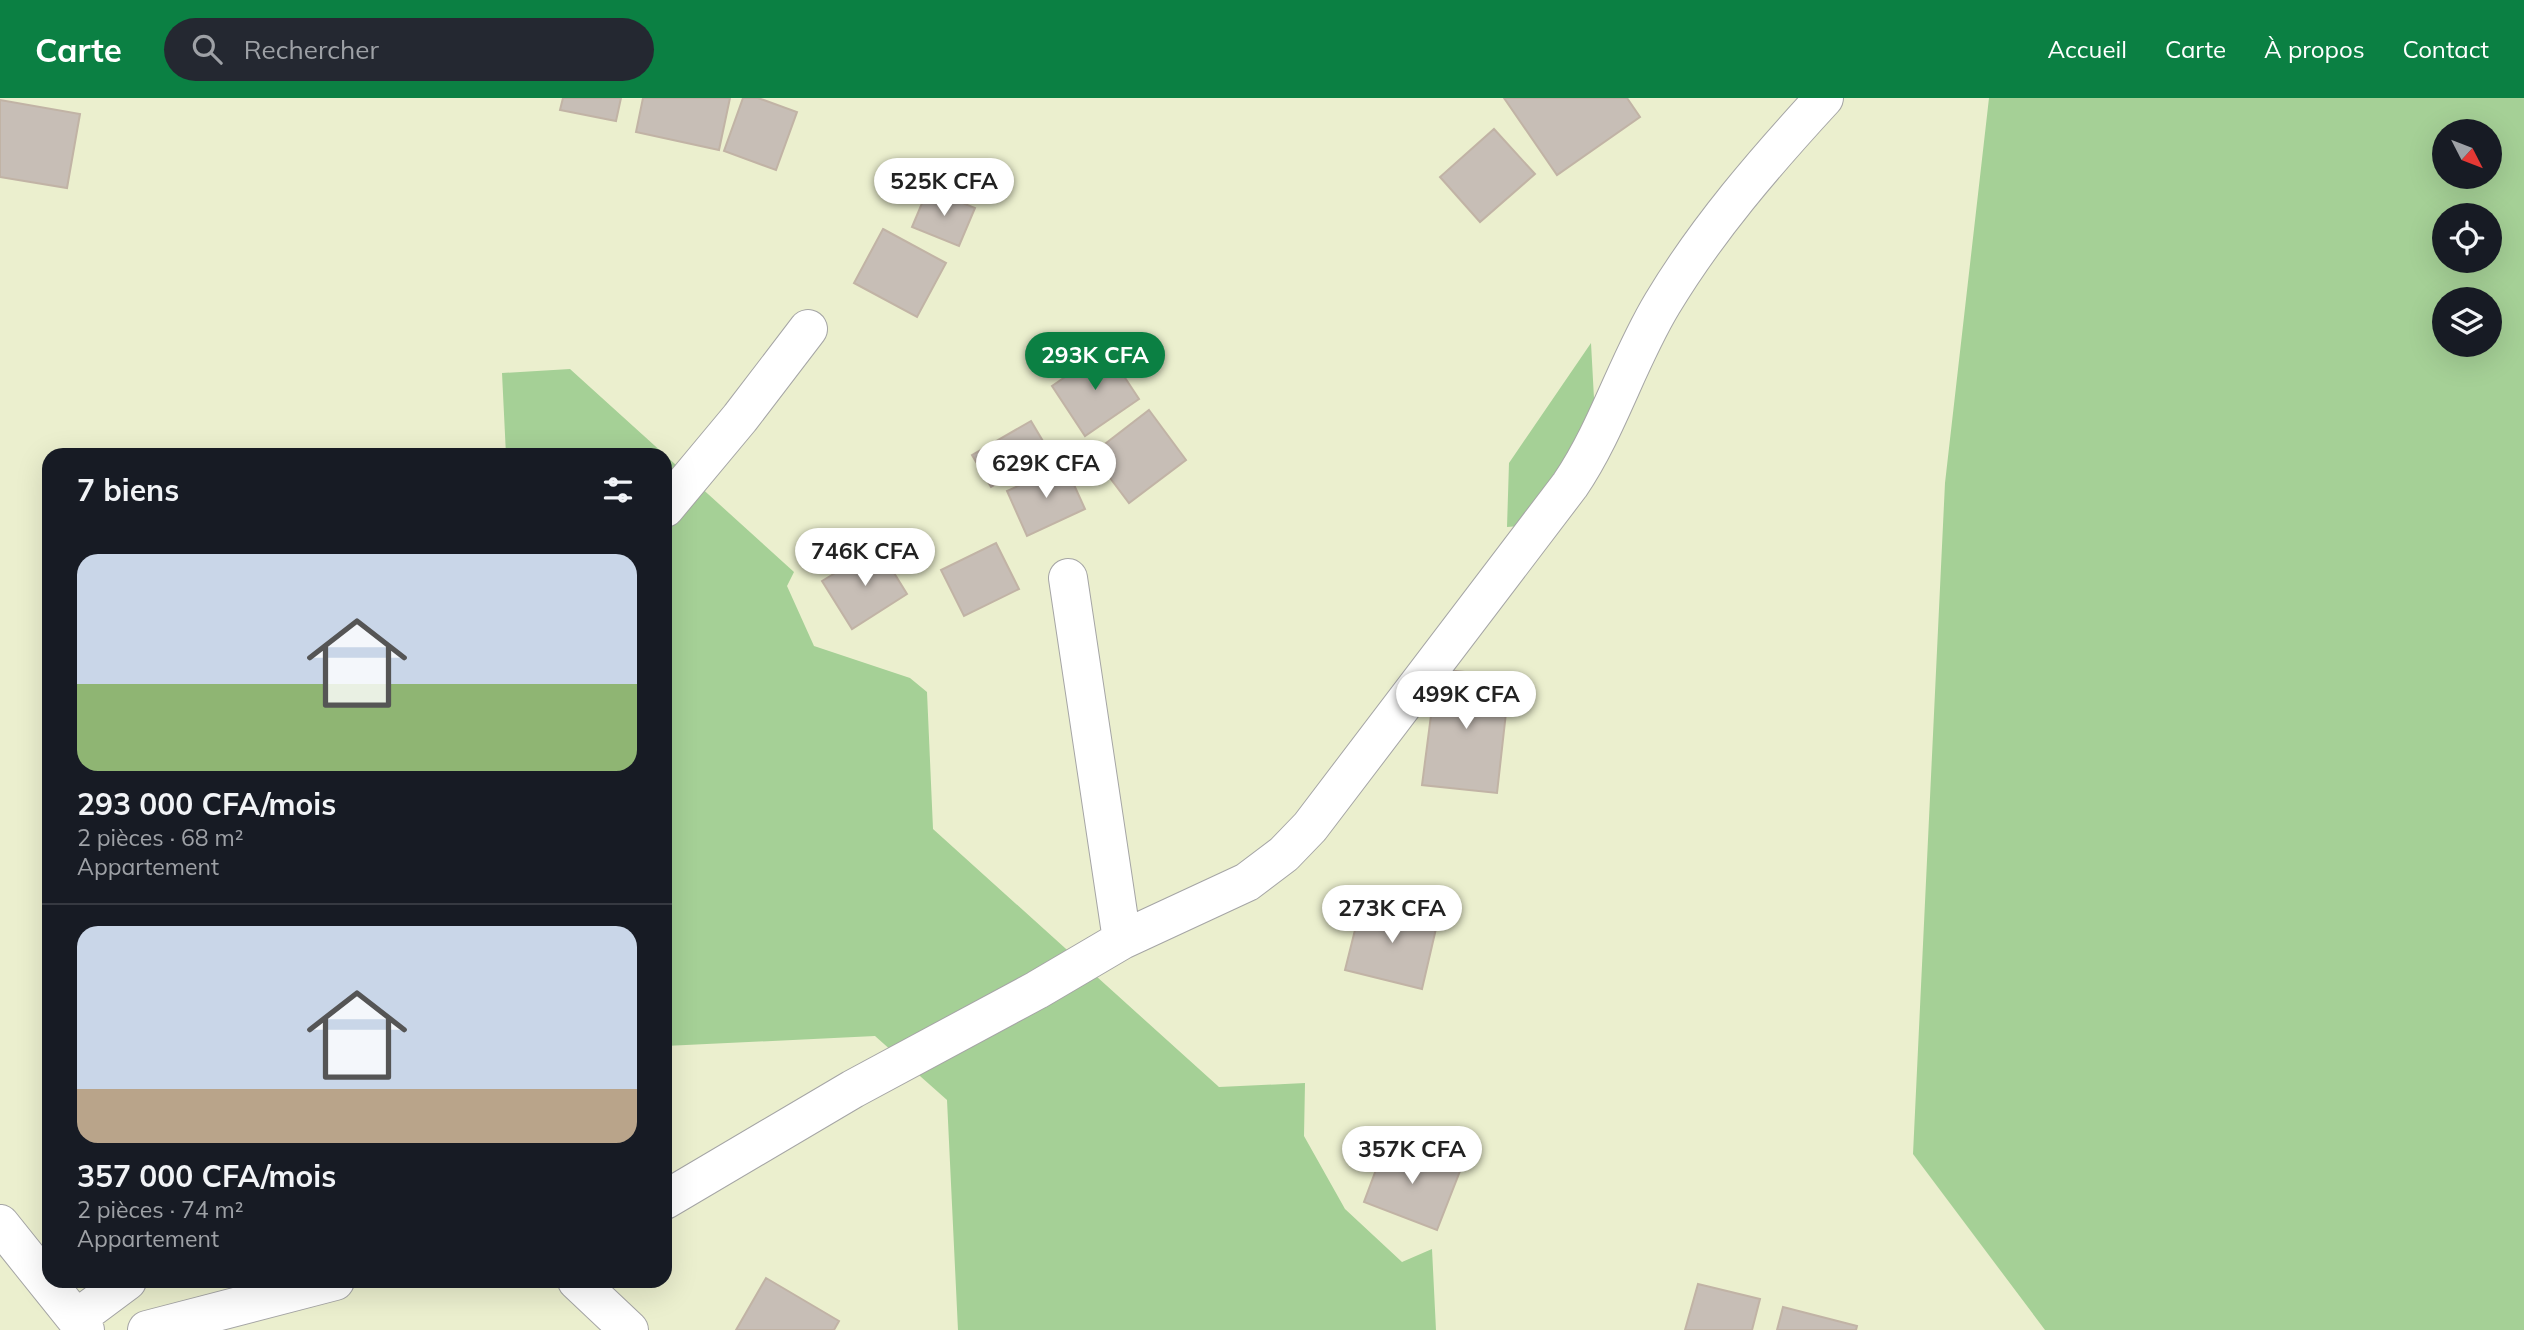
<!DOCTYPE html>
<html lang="fr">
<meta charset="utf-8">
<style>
:root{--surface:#171b24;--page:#242831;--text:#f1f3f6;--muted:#9ea1a6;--line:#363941;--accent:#0b8043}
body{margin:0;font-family:Mulish,sans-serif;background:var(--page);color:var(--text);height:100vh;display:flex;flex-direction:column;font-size:26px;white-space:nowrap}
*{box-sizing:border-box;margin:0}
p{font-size:23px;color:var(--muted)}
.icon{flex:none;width:38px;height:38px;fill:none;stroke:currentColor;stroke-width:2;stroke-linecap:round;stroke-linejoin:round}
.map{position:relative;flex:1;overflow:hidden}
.drawer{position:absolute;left:42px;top:350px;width:630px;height:840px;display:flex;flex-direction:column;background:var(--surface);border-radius:21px;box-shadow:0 7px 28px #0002}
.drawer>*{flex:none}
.needle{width:46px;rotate:132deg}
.fabs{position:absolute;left:2432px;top:21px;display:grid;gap:14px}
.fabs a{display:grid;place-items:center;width:70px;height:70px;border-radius:50%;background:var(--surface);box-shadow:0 7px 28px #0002;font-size:35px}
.price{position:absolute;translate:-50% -60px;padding:0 16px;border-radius:24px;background:#fff;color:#222;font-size:23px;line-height:46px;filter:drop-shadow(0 2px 4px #0008)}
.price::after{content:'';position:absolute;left:50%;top:42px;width:21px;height:16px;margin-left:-10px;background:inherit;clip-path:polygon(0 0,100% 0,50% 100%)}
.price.current{background:var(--accent);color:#fff}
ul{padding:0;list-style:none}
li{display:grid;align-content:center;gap:14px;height:371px;padding:0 35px}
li+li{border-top:2px solid var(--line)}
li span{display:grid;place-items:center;height:217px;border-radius:21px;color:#555}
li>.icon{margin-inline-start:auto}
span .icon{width:126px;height:126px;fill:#fffc;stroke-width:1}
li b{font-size:30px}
h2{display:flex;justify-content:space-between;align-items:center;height:84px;padding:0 35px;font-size:30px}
header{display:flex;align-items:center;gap:42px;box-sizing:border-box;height:98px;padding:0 35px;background:var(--accent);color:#fff}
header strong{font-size:33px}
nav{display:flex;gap:38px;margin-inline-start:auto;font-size:24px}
.search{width:490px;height:63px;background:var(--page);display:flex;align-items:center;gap:18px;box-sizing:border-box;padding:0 24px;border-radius:38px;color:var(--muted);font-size:26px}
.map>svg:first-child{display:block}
</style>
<header>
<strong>Carte</strong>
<div class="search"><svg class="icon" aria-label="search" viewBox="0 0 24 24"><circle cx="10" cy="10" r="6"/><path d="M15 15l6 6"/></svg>Rechercher</div>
<nav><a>Accueil</a><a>Carte</a><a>À propos</a><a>Contact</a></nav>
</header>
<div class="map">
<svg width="2524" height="1232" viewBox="0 0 2524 1232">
<rect width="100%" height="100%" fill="#efece3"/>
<path fill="#ebefce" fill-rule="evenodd" d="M 0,0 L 2524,0 L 2524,1232 L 0,1232 ZM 2445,33 L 2490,33 L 2490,79 L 2445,79 ZM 2445,117 L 2490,117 L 2490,163 L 2445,163 ZM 2445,201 L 2490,201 L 2490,247 L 2445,247 ZM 49,357 L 665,357 L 665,1183 L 49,1183 Z"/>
<path fill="#a5d096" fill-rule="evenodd" d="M 1989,0 L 2524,0 L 2524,1232 L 2045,1232 L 1913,1056 L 1945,385 ZM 2490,33 L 2490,79 L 2445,79 L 2445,33 ZM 2490,117 L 2490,163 L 2445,163 L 2445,117 ZM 2445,201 L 2490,201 L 2490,247 L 2445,247 Z
M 1591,245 L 1597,356 L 1532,427 L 1507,429 L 1509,365 Z
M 570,271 L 665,357 L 506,357 L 502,275 Z
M 665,357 L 794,474 L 787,488 L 814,548 L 910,580 L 927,594 L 933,731 L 1219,989 L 1305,985 L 1304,1038 L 1345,1111 L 1402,1164 L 1432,1151 L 1436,1232 L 958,1232 L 947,1002 L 875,938 L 665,948 Z"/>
<path fill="#c7beb6" stroke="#c1b3a5" stroke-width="2" d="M 563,0 L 621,0 L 616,23 L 560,12 Z
M 643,0 L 730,0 L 719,52 L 636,34 Z
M 743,0 L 758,0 L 797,14 L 776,72 L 724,53 Z
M 1504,0 L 1627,0 L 1640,19 L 1557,77 Z
M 0,2 L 80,16 L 67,90 L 0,79 Z
M 1494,31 L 1535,76 L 1480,124 L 1440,79 Z
M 928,91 L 975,110 L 959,148 L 912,129 Z
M 883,131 L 946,165 L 917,219 L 854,185 Z
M 1106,251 L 1139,301 L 1085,338 L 1052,288 Z
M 1149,312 L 1186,362 L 1129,405 L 1092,356 Z
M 1031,323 L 1050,355 L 991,389 L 972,357 Z
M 1065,367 L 1085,411 L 1027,438 L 1007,393 Z
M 996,445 L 1019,491 L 964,518 L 941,472 Z
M 878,449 L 907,496 L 852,531 L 822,483 Z
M 1437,571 L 1510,579 L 1497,695 L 1422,687 Z
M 1362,804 L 1438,822 L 1422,891 L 1345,872 Z
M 1386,1045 L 1460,1073 L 1437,1132 L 1364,1104 Z
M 766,1180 L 839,1223 L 834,1232 L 736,1232 Z
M 1698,1186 L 1760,1201 L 1752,1232 L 1685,1232 Z
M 1783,1209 L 1857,1228 L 1856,1232 L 1777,1232 Z"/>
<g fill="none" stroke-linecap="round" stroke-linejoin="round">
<defs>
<path id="minor" d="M 665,410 L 740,320 L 808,231
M 1068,480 L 1122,842
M 665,1102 L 853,991 L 1037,892 L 1122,842 L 1247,784 L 1284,756 L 1310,729 L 1570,387 C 1608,331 1627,264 1662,206 C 1707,131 1765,64 1824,0
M 0,1126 L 85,1232
M 577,1183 L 629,1232
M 76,1221 L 127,1183
M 147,1232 L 335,1183"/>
</defs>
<use href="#minor" stroke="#a5a5a5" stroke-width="40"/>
<use href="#minor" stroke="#fff" stroke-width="38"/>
</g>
</svg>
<div class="fabs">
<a><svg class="needle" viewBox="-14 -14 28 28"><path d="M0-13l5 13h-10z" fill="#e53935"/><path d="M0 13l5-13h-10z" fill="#9ea1a6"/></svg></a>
<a><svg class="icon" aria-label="locate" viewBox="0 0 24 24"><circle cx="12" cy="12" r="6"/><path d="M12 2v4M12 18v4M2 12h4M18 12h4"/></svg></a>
<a><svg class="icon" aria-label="layers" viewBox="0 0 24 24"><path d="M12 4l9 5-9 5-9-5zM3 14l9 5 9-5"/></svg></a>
</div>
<b class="price" style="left:944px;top:120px">525K CFA</b>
<b class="price current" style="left:1095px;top:294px">293K CFA</b>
<b class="price" style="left:1046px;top:402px">629K CFA</b>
<b class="price" style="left:865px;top:490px">746K CFA</b>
<b class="price" style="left:1466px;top:633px">499K CFA</b>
<b class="price" style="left:1392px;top:847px">273K CFA</b>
<b class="price" style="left:1412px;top:1088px">357K CFA</b>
<section class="drawer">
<h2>7 biens<svg class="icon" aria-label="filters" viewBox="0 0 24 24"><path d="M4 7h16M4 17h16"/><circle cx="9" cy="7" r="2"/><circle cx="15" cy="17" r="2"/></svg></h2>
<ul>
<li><span style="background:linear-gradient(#c9d6e8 60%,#8fb573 0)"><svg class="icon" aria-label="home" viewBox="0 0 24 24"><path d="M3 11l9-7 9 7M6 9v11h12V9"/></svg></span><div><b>293 000 CFA/mois</b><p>2 pièces · 68 m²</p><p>Appartement</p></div></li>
<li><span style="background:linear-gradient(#c9d6e8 75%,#b9a48a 0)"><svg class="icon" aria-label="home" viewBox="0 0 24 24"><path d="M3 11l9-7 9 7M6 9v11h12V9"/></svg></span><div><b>357 000 CFA/mois</b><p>2 pièces · 74 m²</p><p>Appartement</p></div></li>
</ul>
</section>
</div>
